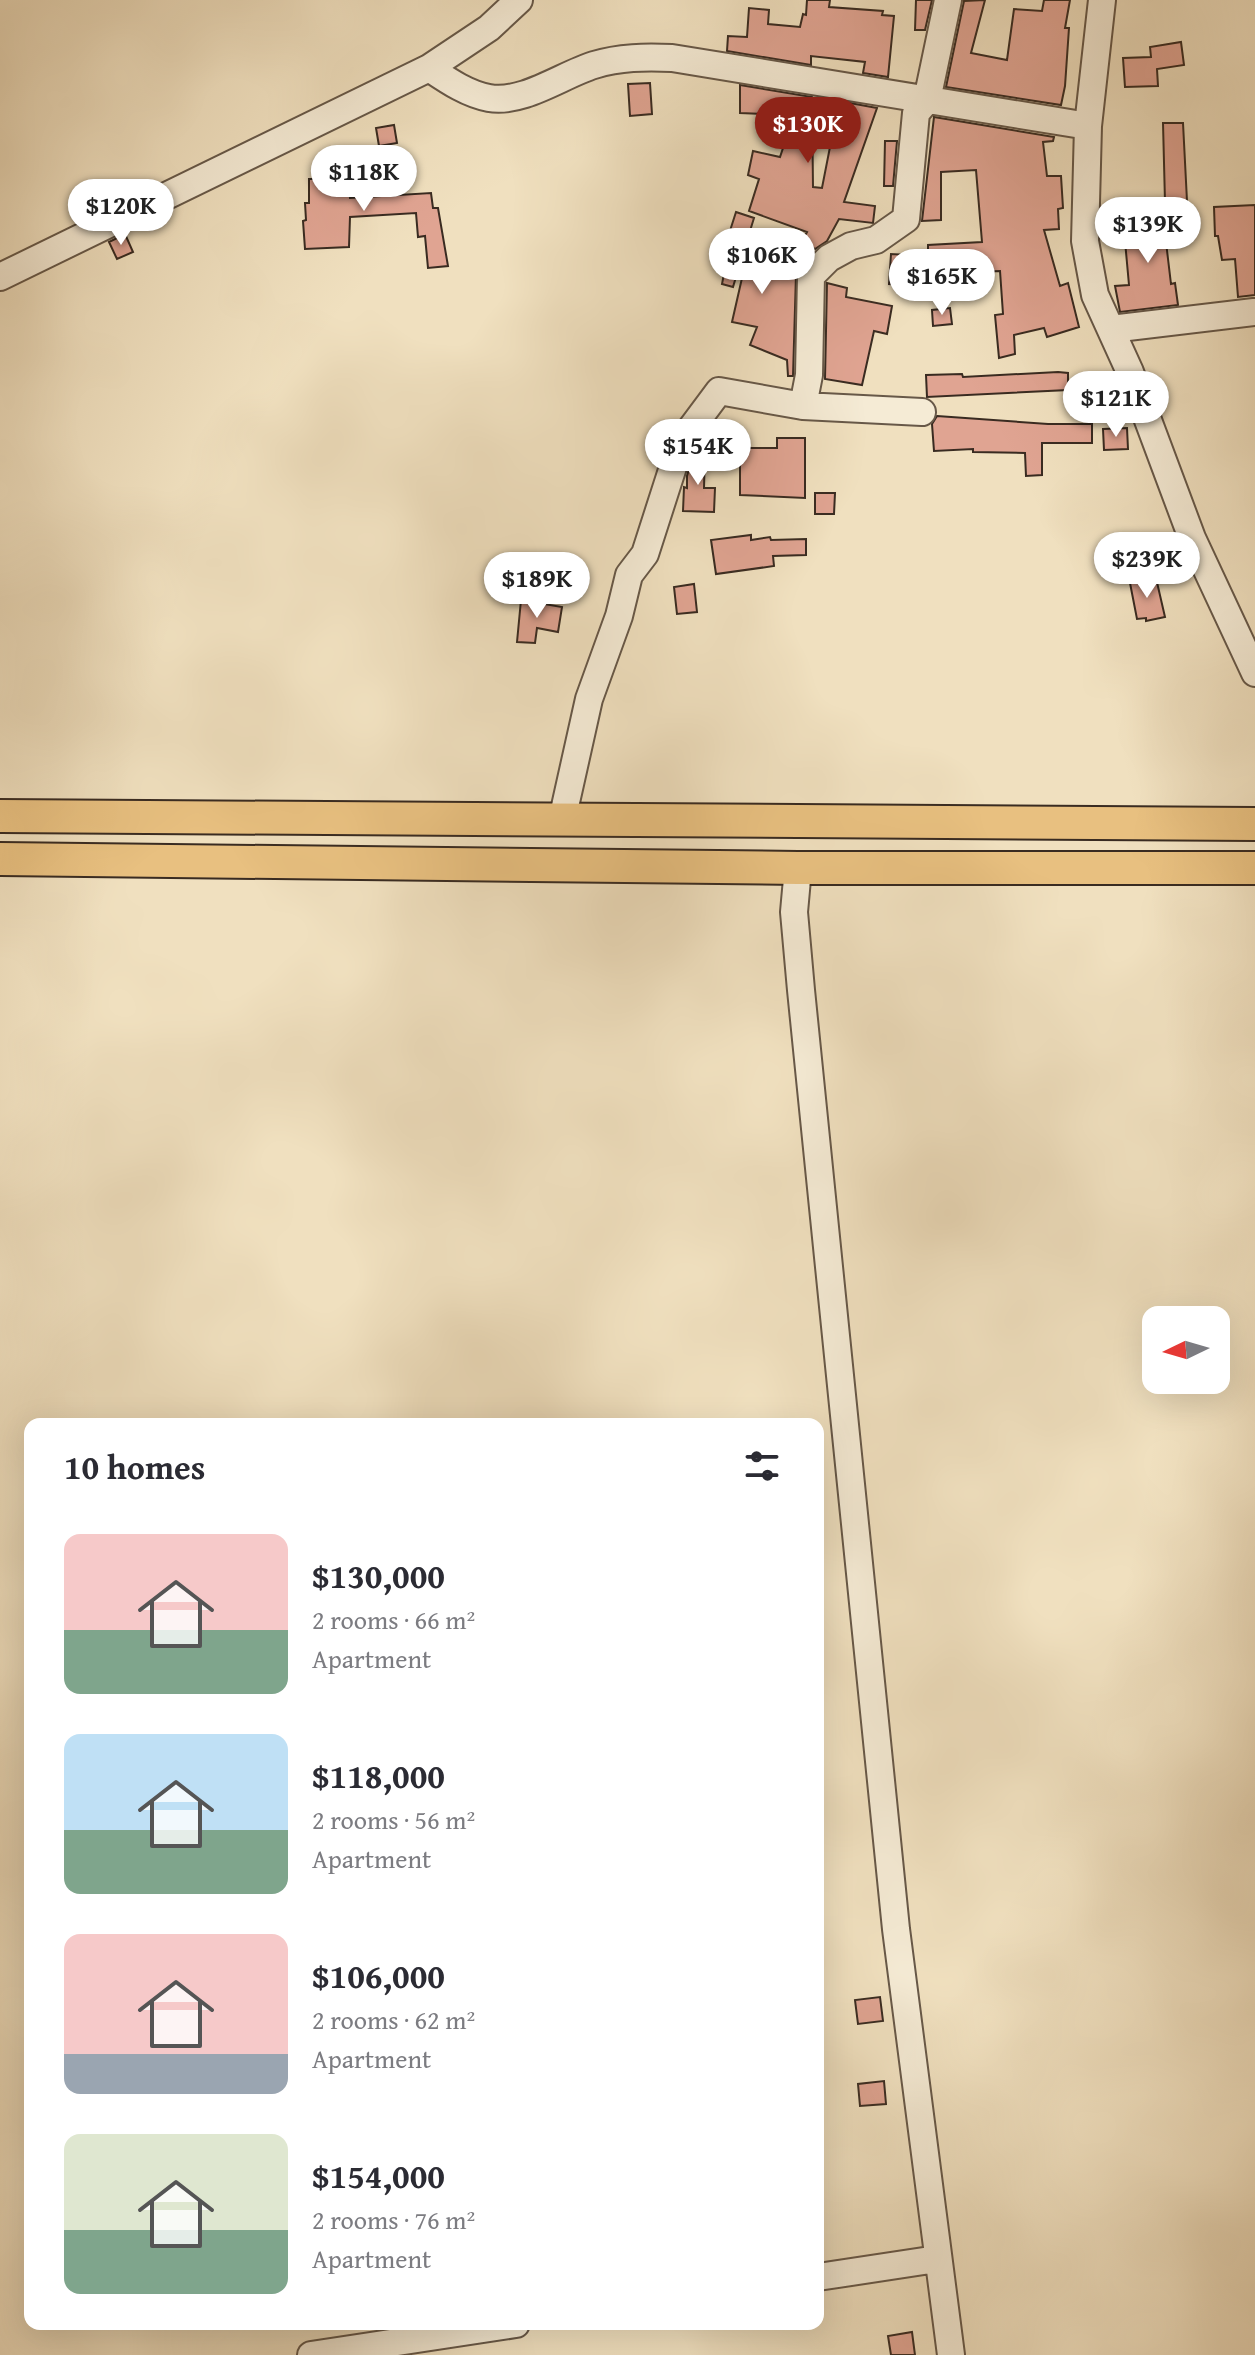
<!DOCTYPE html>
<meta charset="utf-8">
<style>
:root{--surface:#fff;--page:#f2f2f3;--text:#2b2b33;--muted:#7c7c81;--accent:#8f2418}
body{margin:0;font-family:"Gentium Book Plus",serif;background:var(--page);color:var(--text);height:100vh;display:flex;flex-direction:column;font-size:30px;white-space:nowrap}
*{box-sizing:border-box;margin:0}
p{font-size:26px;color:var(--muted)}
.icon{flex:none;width:44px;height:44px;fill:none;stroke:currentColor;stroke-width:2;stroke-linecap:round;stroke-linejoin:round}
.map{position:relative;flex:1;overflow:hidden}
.panel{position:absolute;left:24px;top:1418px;width:800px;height:912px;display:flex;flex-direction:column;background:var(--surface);border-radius:16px;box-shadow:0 8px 32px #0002}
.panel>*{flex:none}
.needle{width:52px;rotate:265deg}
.tools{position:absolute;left:1142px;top:1306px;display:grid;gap:16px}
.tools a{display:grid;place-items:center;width:88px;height:88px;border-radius:16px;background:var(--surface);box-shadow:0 8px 32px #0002;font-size:40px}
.price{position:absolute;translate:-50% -68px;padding:0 18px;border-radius:28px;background:#fff;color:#222;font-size:26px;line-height:52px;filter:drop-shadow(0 2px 4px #0008)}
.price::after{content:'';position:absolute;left:50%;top:48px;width:24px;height:18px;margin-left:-12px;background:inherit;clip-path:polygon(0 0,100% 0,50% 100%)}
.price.current{background:var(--accent);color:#fff}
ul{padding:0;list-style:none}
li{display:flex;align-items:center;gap:24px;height:200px;padding:0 40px}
li span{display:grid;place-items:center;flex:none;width:224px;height:160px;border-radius:16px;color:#555}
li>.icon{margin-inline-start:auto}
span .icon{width:96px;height:96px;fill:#fffc;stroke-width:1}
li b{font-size:34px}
h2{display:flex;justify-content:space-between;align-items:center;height:96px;padding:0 40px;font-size:34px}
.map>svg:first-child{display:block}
</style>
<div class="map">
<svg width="1255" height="2355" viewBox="0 0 1255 2355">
<rect width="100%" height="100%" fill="#f0e0bf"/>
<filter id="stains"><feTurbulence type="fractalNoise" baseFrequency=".0025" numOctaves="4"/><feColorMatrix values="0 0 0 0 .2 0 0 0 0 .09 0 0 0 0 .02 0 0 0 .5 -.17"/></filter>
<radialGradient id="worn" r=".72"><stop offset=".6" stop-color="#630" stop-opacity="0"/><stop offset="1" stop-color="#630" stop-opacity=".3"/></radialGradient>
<path fill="#e0a492" stroke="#392b21" stroke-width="2" d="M 807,0 L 830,0 L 829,7 L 883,11 L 882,15 L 894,16 L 888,77 L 863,73 L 865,62 L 811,56 L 811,65 L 727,51 L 728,36 L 747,37 L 749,8 L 769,10 L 768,24 L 800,27 L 803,14 L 806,15 Z
M 916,0 L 932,0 L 925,30 L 915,30 Z
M 985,0 L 971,53 L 1007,60 L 1014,9 L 1042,11 L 1044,0 L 1070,0 L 1065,28 L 1069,28 L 1065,86 L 1061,105 L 946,87 L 964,1 Z
M 1181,42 L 1184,65 L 1157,69 L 1158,86 L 1125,87 L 1123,58 L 1151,57 L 1150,47 Z
M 650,83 L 652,114 L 630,116 L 628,84 Z
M 740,85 L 812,97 L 813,187 L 822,188 L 839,101 L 877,108 L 844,202 L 875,206 L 873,223 L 839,219 L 827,241 L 815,249 L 802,241 L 807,232 L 749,211 L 759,179 L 748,175 L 753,151 L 780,157 L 791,124 L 764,114 L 740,113 Z
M 934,117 L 1054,137 L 1053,141 L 1043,142 L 1047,176 L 1061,176 L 1063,208 L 1058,209 L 1059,229 L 1044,230 L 1060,286 L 1068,283 L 1079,327 L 1047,337 L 1044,328 L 1014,335 L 1015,354 L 999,358 L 995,315 L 1003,314 L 1000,271 L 919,274 L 919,286 L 889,284 L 891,254 L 928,256 L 928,245 L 982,242 L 976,170 L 941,172 L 941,220 L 922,221 Z
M 1163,123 L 1183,123 L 1187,201 L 1165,202 Z
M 394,125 L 397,143 L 379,146 L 376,128 Z
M 885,141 L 897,141 L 893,186 L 884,186 Z
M 346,157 L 350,198 L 431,193 L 433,208 L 438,208 L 448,266 L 428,268 L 425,236 L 418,237 L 416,213 L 350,217 L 349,247 L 305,249 L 303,221 L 306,220 L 305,203 L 309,203 L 309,179 L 322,179 L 321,173 L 327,173 L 326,159 Z
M 1255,205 L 1255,295 L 1238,297 L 1235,259 L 1222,260 L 1218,236 L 1215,236 L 1214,207 Z
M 736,212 L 754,218 L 742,257 L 796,274 L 793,376 L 788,376 L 787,360 L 750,345 L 757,327 L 732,322 L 742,278 L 736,277 L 733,287 L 722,284 L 731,238 L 728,237 Z
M 1173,216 L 1175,242 L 1166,242 L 1171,284 L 1175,283 L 1178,305 L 1120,312 L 1115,286 L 1129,285 L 1123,219 Z
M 125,234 L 133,252 L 117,259 L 109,242 Z
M 827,283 L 847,288 L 846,297 L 892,306 L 887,334 L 874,331 L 862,385 L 825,379 Z
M 950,308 L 952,324 L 933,326 L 932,310 Z
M 1058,372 L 1068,373 L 1068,390 L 927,397 L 926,375 L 962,374 L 963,377 Z
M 937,416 L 1048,424 L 1092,424 L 1092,443 L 1042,443 L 1042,475 L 1026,476 L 1025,453 L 973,452 L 973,449 L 934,451 L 932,424 Z
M 1127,428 L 1128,449 L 1104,450 L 1103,429 Z
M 777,438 L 805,438 L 805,498 L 740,495 L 740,448 L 777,448 Z
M 695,449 L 705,450 L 704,488 L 715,488 L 714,512 L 683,511 L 684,487 L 687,488 L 687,476 Z
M 815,493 L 835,493 L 834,514 L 815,514 Z
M 751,535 L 751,540 L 770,537 L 771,540 L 806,539 L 806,555 L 773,556 L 774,566 L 716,574 L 711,540 Z
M 1156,578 L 1165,617 L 1146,621 L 1146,618 L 1137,619 L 1130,583 Z
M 694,584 L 697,612 L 677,614 L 674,587 Z
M 521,600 L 562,607 L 558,632 L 537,628 L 535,643 L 517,642 Z
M 880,1997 L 883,2021 L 858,2024 L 855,2000 Z
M 884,2081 L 886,2104 L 860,2106 L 858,2084 Z
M 912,2332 L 915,2355 L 891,2355 L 888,2336 Z"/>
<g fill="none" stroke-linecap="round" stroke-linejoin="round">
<defs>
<path id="minor" d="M 1102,0 L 1088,126 L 1085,241 L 1095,295 L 1130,372 L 1192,538 L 1255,673
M 429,68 C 447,80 467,94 489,98 C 523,104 562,75 594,65 C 620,57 645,57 672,58 L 1088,126
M 0,277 L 429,68 L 489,28 L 519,0
M 1111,329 L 1254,312
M 803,406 L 922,412
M 562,820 L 589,699 L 619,616 L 629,575 L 645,554 L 681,442 L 719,391 L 803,406 L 809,375 L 811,276 L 829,258 L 851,246 L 876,240 L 906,219 L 916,113 L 927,100 L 948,0
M 798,868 L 794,912 L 801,990 L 896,1929 L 951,2355
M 818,2277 L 937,2259
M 311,2355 L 516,2324"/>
<path id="major" d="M 0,816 L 1255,824
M 0,859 L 798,868 L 1255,868"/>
</defs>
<use href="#minor" stroke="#675848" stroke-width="30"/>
<use href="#major" stroke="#392b21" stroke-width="36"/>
<use href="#minor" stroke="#f5ebd5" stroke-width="26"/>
<use href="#major" stroke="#e8c080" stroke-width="32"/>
</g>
<rect width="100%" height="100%" filter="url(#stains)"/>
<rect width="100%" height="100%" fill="url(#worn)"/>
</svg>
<div class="tools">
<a><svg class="needle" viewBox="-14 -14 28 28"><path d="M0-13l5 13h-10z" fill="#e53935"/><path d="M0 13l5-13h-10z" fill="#7c7c81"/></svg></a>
</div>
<b class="price current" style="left:808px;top:165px">$130K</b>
<b class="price" style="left:364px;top:213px">$118K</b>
<b class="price" style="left:121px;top:247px">$120K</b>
<b class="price" style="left:1148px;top:265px">$139K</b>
<b class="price" style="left:762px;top:296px">$106K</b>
<b class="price" style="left:942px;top:317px">$165K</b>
<b class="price" style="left:1116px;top:439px">$121K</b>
<b class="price" style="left:698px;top:487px">$154K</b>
<b class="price" style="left:1147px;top:600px">$239K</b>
<b class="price" style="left:537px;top:620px">$189K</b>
<section class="panel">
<h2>10 homes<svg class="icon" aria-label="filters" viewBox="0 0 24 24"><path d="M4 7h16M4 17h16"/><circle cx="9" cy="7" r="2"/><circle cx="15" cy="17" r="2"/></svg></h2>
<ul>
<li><span style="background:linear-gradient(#f6c9c9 60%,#7fa58c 0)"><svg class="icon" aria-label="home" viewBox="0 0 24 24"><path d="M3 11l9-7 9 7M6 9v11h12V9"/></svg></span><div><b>$130,000</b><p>2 rooms · 66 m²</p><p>Apartment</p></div></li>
<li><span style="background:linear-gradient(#bfe0f5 60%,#7fa58c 0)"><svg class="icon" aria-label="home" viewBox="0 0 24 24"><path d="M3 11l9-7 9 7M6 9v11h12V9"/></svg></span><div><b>$118,000</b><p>2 rooms · 56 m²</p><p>Apartment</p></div></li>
<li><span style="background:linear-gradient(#f6c9c9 75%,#9aa5b1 0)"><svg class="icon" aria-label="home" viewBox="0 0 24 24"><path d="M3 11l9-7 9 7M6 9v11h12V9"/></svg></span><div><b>$106,000</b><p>2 rooms · 62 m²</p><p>Apartment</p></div></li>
<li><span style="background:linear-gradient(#dfe7d0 60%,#7fa58c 0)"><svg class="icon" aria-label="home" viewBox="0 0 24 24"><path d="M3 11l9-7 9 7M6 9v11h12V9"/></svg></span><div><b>$154,000</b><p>2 rooms · 76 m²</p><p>Apartment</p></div></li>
</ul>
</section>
</div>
